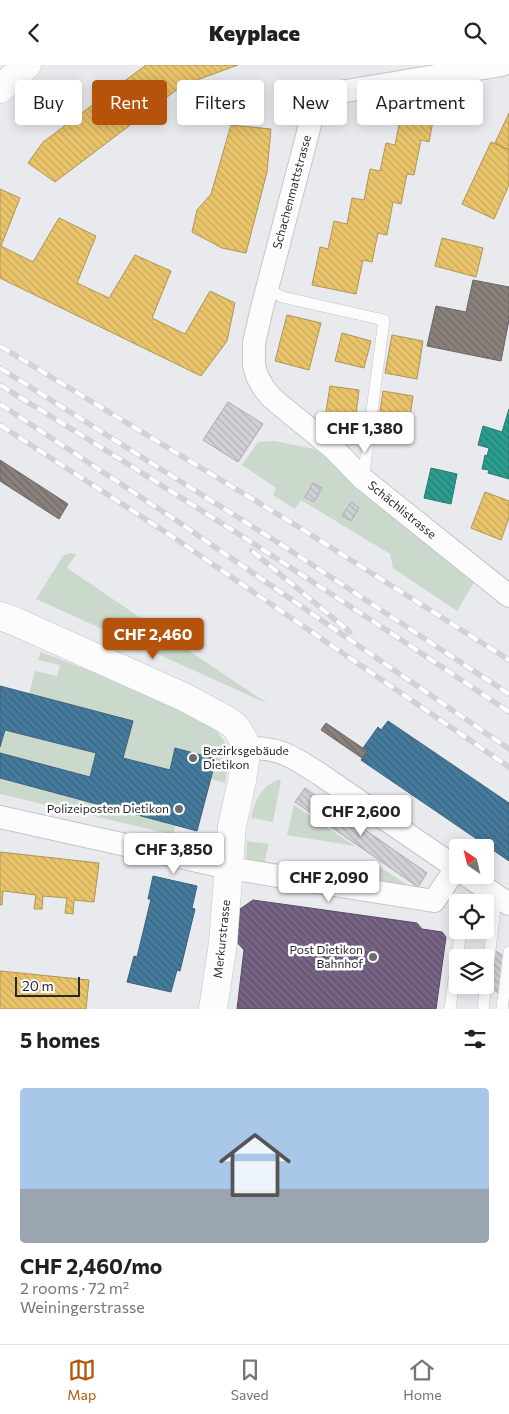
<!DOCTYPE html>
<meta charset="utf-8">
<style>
:root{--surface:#fff;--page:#f6f6f6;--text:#202124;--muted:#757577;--line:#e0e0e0;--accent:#b45309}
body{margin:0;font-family:Commissioner,sans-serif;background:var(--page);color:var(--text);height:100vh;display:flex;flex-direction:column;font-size:19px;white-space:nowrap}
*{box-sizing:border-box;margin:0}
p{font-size:16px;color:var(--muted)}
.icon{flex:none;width:28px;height:28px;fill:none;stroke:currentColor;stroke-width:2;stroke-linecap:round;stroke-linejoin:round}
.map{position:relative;height:944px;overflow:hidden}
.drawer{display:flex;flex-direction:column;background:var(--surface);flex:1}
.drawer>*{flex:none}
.banner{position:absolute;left:15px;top:15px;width:480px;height:45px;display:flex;gap:10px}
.needle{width:32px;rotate:325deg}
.buttons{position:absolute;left:449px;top:774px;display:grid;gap:10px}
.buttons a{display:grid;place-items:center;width:45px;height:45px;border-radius:5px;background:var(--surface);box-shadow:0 2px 12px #0003;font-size:25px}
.scale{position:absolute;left:15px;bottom:12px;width:65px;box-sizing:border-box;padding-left:5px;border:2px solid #28282b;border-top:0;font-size:14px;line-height:18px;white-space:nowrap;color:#28282b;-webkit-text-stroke:4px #fff;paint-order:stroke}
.price{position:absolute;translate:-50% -42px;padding:0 11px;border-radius:5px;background:#fff;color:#222;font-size:16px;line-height:32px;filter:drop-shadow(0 1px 2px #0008)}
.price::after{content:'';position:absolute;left:50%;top:30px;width:15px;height:11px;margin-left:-8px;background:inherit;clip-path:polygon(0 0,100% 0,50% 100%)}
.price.on{background:var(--accent);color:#fff}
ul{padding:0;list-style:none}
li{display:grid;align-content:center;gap:10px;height:265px;padding:0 20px}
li+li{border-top:1px solid var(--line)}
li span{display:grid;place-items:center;height:155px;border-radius:5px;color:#555}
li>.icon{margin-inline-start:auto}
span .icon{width:90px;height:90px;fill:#fffc;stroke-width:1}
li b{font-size:21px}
h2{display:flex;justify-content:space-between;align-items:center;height:60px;padding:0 20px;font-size:21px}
.tag{padding:0 18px;border-radius:5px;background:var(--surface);box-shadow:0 2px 12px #0003;font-size:18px;line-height:45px}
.tag.on{background:var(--accent);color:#fff}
header{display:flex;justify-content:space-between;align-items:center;height:65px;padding:0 20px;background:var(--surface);font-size:22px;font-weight:800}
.menu{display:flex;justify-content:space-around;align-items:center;height:70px;border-top:1px solid var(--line);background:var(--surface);font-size:14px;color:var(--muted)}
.menu a{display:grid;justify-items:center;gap:2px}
.menu .on{color:var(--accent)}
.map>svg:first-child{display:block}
</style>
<header><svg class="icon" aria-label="back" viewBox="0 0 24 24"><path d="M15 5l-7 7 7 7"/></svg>Keyplace<svg class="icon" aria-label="search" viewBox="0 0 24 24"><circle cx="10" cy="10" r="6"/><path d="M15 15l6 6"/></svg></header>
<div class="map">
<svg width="509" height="944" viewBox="0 0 509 944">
<defs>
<pattern id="homes-back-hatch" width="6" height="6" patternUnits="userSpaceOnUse" patternTransform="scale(1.25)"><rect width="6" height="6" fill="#e9c46a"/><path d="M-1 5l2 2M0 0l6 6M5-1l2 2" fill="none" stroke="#c8a85c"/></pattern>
<pattern id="offices-back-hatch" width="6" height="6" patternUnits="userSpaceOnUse" patternTransform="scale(1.25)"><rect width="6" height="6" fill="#6d597a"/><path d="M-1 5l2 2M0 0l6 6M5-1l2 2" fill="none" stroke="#81728b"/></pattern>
<pattern id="schools-back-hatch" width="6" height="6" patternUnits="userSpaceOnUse" patternTransform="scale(1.25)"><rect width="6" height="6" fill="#2a9d8f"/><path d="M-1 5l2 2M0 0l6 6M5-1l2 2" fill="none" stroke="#248075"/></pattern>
<pattern id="public-back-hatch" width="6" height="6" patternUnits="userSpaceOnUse" patternTransform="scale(1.25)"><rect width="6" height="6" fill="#457b9d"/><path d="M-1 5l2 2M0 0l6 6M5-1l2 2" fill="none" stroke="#3a6580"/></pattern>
<pattern id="industry-back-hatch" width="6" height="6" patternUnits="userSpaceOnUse" patternTransform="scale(1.25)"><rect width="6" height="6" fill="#8a817c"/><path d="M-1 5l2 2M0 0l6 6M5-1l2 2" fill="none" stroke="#716a66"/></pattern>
<pattern id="building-back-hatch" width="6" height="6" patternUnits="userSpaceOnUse" patternTransform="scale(1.25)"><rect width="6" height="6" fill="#d1d2d5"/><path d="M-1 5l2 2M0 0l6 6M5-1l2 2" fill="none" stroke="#b3b4b7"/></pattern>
</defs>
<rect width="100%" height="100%" fill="#e9eaee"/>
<path fill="#cbd8cc" d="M 274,376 L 315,384 L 476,514 L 457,546 L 393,503 L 390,489 L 301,435 L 295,444 L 273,430 L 276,423 L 242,400 L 258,377 Z
M 70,488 L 76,489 L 67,503 L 268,639 L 36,534 L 63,491 Z
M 41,587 L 124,619 L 189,649 L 215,664 L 225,677 L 228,685 L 229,692 L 225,718 L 211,714 L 216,694 L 176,683 L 170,705 L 123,693 L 133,656 L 29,629 L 35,606 L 57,611 L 60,600 L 38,595 Z
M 5,665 L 96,688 L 90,712 L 0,688 L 0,682 Z
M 0,713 L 175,760 L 174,770 L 0,729 Z
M 278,715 L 281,715 L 273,757 L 251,753 C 254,737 261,721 278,715 Z
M 294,740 L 355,781 L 287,770 Z
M 247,776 L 269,779 L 263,802 L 246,795 Z
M 377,800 L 406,819 L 404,824 L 381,820 L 371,809 Z"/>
<path fill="url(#homes-back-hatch)" stroke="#af9557" d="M 146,0 L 238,0 L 183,20 L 55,117 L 28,98 L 43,77 Z
M 509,48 L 509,85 L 495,78 Z
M 401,50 L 433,56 L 429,77 L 421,75 L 414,110 L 407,109 L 401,139 L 393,137 L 387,170 L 378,168 L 372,197 L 363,195 L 356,229 L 312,220 L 320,182 L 328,184 L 334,156 L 347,159 L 352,133 L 364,135 L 370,104 L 380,106 L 386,78 L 395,80 Z
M 231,60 L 271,64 L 267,107 L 246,188 L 222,183 L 192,167 L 197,145 L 211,129 Z
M 491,77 L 509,85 L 509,120 L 494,154 L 462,139 Z
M 0,124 L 20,133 L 1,181 L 33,197 L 59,153 L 96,171 L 77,218 L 109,233 L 135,190 L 171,206 L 152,253 L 185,269 L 210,226 L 235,238 L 227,276 L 201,311 L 0,213 Z
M 442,173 L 483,183 L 476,212 L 435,201 Z
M 287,250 L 321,258 L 309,305 L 275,296 Z
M 342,268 L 371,276 L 364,303 L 335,296 Z
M 392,270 L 423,276 L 417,314 L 385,308 Z
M 330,321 L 359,325 L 355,357 L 325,353 Z
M 383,326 L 413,331 L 408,365 L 378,360 Z
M 485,427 L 509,436 L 509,453 L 501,475 L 471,463 Z
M 0,787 L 99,798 L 94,837 L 74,835 L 73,849 L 65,848 L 67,833 L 43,831 L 42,844 L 34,844 L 36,830 L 3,826 L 2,840 L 0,840 Z
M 0,906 L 89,915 L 86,944 L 0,944 Z"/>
<path fill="url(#offices-back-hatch)" stroke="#584a62" d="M 253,835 L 417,858 L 422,864 L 442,867 L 446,872 L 436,944 L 237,944 L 244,885 L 236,876 L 240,844 Z"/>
<path fill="url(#schools-back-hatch)" stroke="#297a71" d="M 509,344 L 509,414 L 488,408 L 489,405 L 482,404 L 485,390 L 487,391 L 489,383 L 478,380 L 483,361 L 502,367 Z
M 431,403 L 457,409 L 451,439 L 424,433 Z"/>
<path fill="url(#public-back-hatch)" stroke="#3c627b" d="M 0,621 L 133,656 L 123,693 L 170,705 L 175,683 L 216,694 L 197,766 L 0,713 L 0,688 L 90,712 L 96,688 L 5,665 L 0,682 Z
M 388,656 L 509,738 L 509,796 L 361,695 L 368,686 L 363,683 L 378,662 L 381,665 Z
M 153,811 L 197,821 L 192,843 L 195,844 L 180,906 L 177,905 L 171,927 L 127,917 L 134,891 L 137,892 L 151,834 L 148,834 Z"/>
<path fill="url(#industry-back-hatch)" stroke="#6d6664" d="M 473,215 L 509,222 L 509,255 L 501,296 L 427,281 L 436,241 L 466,247 Z
M 0,395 L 68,439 L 59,454 L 0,416 Z
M 326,658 L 367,686 L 362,693 L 321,665 Z"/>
<path fill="url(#building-back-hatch)" stroke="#abacaf" d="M 228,337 L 263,359 L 238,397 L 203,375 Z
M 313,418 L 322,423 L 314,437 L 305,432 Z
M 351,437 L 359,443 L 351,456 L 342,451 Z
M 305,723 L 427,808 L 418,822 L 295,737 Z
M 487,880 L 509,895 L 509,935 L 485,919 L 485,892 L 479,892 Z"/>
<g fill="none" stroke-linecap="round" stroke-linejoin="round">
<defs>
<path id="service" d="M 267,224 L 282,232 L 384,255 L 363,414
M 477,838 L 486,823
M 450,944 L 461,865
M 483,944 L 495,843 L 502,833
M 502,944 L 509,887"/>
<path id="minor" d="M 502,0 L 334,28 C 322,33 316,39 312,52 L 261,247 L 254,278 L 254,300 L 257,311 L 263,322 L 270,331 L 279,339 L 334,384 L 363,414 L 509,531
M 247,683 C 281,682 294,693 321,710 L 458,804
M 0,752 L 229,803 L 434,836 L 456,803
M 466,810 L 509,839"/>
<path id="tertiary" d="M 0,551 L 14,556 L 184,632 L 225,654 L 236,662 L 243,674 L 247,683 L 242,716 L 232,761 L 223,878 L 213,944"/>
<path id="primary" d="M 0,24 L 27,0"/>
</defs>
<use href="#service" stroke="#c4c5c8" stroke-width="12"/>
<use href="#minor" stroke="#c4c5c8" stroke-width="24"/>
<use href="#tertiary" stroke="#c4c5c8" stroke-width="29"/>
<use href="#primary" stroke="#c4c5c8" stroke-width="29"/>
<use href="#service" stroke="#fcfcfc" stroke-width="11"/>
<use href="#minor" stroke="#fcfcfc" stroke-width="22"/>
<use href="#tertiary" stroke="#fcfcfc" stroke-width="28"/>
<use href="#primary" stroke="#fcfcfc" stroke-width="28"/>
<defs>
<path id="rail" d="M 0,281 L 297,461 L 509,595
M 0,303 L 285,482 L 509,629
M 0,320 C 172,425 342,534 509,647
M 0,339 L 180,458 L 509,684
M 0,360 L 170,470 L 509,702
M 252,486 L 350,567"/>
</defs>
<use href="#rail" stroke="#d2d2d4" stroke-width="5.5"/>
<use href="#rail" stroke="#fff" stroke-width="4" stroke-dasharray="11" stroke-linecap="butt"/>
</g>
<g fill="#6c6c6f" stroke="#fff" stroke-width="2">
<circle cx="193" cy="693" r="5"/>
<circle cx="179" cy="744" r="5"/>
<circle cx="373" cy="892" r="5"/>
</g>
<g text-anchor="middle" stroke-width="5" stroke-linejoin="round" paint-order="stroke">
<g font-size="12" fill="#28282b" stroke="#fff">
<text transform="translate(292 127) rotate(-75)" y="4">Schachenmattstrasse</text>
<text transform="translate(402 445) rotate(39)" y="4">Schächlistrasse</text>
<text transform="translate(222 874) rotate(-84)" y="4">Merkurstrasse</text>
</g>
<g font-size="12" fill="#28282b" stroke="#fff" text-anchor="end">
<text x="203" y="690" text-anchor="start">Bezirksgebäude<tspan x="203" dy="14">Dietikon</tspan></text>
<text x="169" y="748">Polizeiposten Dietikon</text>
<text x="363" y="889">Post Dietikon<tspan x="363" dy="14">Bahnhof</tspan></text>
</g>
</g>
</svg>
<div class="buttons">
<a><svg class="needle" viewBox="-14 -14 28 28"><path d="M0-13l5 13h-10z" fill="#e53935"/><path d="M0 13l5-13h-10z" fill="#757577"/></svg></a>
<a><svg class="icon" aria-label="locate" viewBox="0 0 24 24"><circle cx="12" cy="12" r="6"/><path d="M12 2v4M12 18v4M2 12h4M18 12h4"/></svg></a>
<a><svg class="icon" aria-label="layers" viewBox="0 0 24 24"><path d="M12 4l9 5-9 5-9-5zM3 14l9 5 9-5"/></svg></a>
</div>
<div class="scale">20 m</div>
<b class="price" style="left:365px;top:389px">CHF 1,380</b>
<b class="price on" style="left:153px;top:595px">CHF 2,460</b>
<b class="price" style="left:361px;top:772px">CHF 2,600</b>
<b class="price" style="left:174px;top:810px">CHF 3,850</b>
<b class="price" style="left:329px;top:838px">CHF 2,090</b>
<div class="banner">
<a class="tag">Buy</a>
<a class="tag on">Rent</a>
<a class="tag">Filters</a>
<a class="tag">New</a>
<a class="tag">Apartment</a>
</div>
</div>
<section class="drawer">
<h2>5 homes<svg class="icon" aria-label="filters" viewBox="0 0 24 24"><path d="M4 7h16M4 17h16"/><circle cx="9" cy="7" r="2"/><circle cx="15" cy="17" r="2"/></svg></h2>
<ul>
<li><span style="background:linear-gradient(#a9c7e8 65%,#9aa5b1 0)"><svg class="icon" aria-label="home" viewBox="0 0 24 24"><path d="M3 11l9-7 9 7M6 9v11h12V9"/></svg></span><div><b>CHF 2,460/mo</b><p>2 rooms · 72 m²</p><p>Weiningerstrasse</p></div></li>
</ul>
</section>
<nav class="menu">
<a class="on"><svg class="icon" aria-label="map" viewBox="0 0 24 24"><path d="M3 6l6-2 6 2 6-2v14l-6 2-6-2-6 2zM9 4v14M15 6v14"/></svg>Map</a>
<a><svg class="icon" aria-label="saved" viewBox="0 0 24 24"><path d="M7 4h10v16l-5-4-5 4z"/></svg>Saved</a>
<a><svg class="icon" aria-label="home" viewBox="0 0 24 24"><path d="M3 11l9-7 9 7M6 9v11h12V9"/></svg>Home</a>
</nav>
